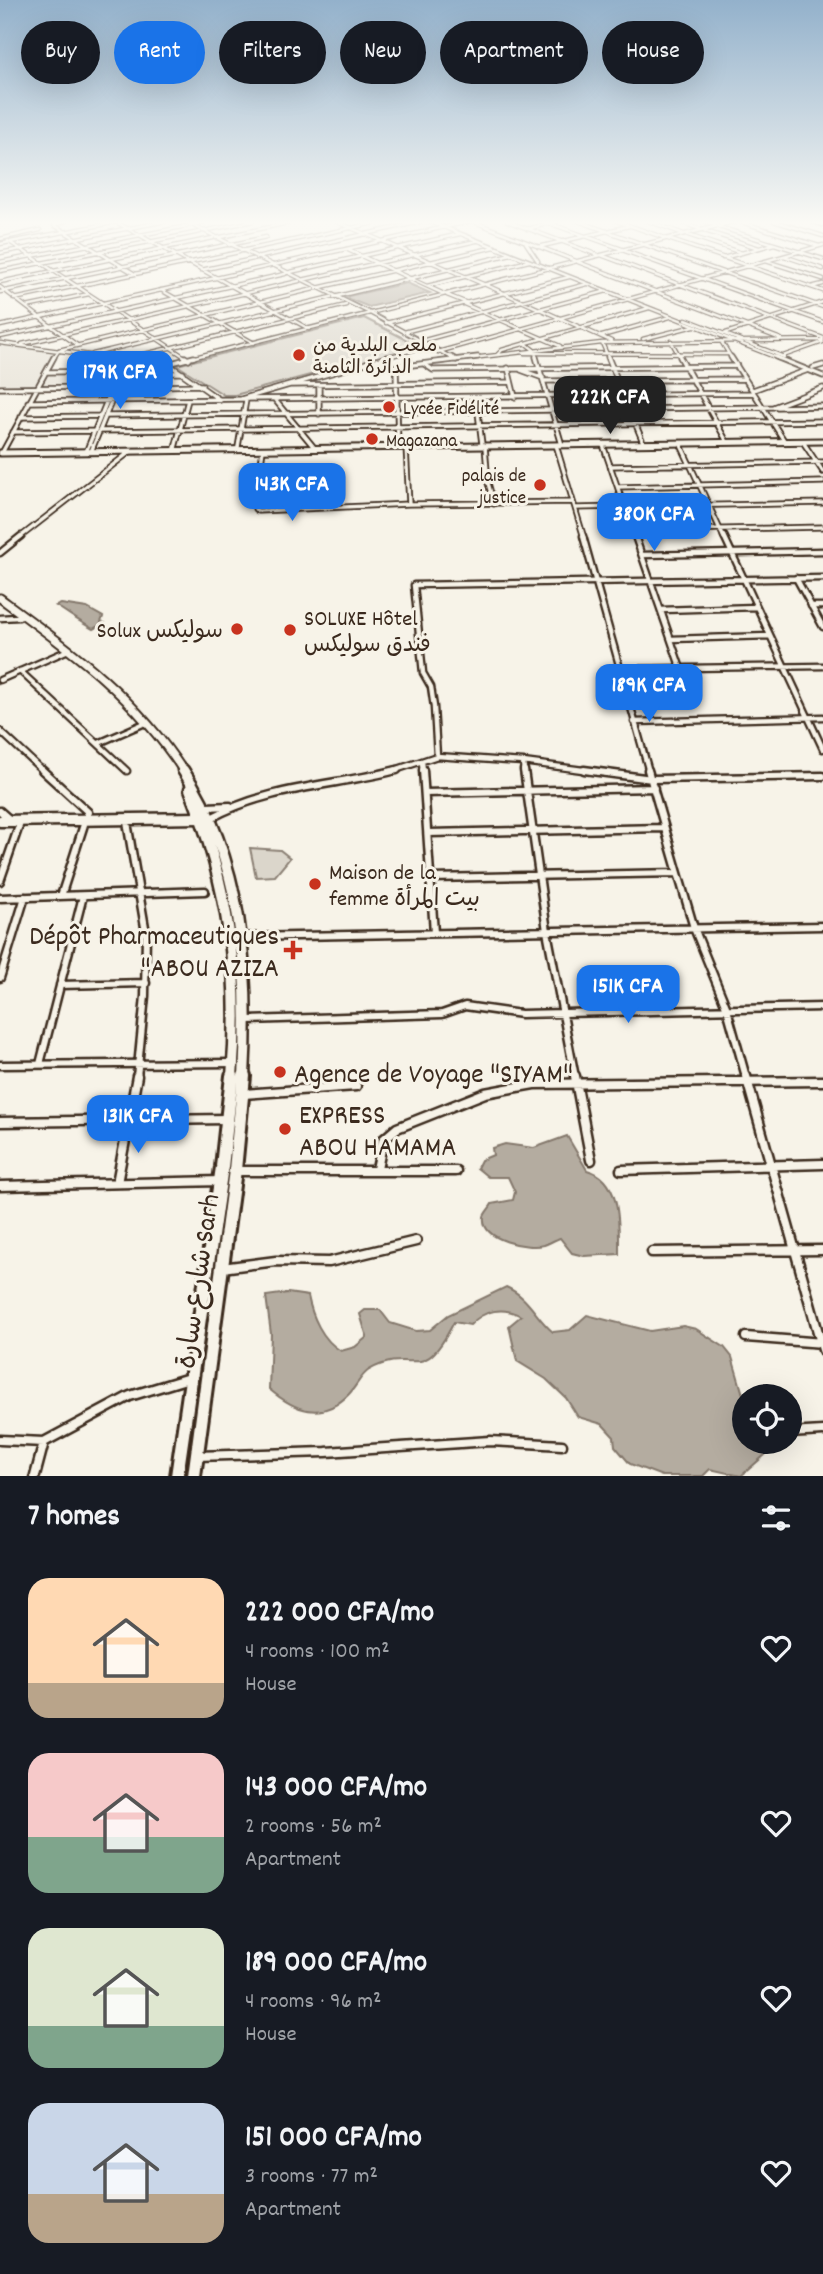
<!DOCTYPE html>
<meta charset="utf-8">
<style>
:root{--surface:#171b24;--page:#20242c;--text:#f1f3f6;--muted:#9ea1a6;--accent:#1a73e8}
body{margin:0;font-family:Dekko,"Playpen Sans Arabic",sans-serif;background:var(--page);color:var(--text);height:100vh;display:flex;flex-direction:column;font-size:26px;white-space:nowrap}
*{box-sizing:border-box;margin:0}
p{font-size:23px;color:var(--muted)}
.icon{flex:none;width:38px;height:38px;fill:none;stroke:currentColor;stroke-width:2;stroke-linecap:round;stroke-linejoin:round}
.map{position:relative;height:1476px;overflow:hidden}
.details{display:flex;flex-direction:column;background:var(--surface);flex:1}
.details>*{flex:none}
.banner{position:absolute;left:21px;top:21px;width:782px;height:63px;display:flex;gap:14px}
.controls{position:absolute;left:732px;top:1384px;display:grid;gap:14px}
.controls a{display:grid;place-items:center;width:70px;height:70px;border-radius:50%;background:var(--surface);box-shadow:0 7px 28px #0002;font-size:35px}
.price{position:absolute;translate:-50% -60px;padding:0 16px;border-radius:14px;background:var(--accent);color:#fff;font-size:23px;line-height:46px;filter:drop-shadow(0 2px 4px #0008)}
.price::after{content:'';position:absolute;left:50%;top:42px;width:21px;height:16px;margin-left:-10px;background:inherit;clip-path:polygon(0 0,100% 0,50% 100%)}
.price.on{background:#222;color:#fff}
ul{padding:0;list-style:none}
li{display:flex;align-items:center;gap:21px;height:175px;padding:0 28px}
li span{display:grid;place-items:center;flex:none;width:196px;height:140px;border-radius:21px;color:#555}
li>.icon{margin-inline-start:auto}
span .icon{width:84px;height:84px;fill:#fffc;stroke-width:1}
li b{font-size:30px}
h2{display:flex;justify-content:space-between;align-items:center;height:84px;padding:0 28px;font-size:30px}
.tag{padding:0 24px;border-radius:32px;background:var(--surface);box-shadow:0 7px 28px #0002;font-size:24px;line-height:63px}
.tag.on{background:var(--accent);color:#fff}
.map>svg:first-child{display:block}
</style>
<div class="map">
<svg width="823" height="1476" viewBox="0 0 823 1476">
<rect width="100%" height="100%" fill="#f7f3e8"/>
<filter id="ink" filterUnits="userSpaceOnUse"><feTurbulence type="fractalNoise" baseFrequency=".0143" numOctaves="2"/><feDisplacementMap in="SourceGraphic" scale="14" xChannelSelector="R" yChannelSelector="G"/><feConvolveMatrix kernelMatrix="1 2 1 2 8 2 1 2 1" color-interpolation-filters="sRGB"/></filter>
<g filter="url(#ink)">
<path fill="#e9e4d9" d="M 0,344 L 53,353 L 35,387 L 0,388 Z
M 113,372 L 109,384 L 43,385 L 50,373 Z"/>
<path fill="#dbd6cb" stroke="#8b8074" stroke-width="2" d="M 364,318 L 419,346 L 235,395 L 224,395 L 177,365 Z
M 250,848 L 280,850 L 290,858 L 275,876 L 256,877 Z"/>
<path fill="#b4aca0" stroke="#84786c" stroke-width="2" d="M 407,283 L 430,293 L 369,307 L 344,297 Z
M 61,604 L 87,608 L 103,617 L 101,622 L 104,623 L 93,629 C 80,622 69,614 56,606 Z
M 567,1136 L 587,1170 C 622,1179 619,1225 619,1254 L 584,1256 L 572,1253 L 560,1238 C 555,1240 549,1243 544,1245 C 528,1249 481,1241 484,1217 C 484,1214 490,1208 492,1204 L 513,1200 L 515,1192 L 508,1177 L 488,1177 L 477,1168 L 481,1160 L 493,1155 L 492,1148 L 505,1144 L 534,1148 Z
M 506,1287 C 529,1297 535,1317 553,1332 L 570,1330 L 587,1315 L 650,1331 L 683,1326 L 696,1329 L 724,1347 L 732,1357 L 744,1398 L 744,1442 L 764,1442 L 766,1454 L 741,1476 L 710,1469 L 703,1476 L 662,1476 L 630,1464 L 615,1446 L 614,1437 L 602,1424 L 578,1417 L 566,1398 L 546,1379 L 517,1361 L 509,1326 L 521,1316 C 503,1306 484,1310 470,1325 L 454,1322 C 420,1389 416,1344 369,1370 C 361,1375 356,1387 349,1394 C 322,1422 295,1411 269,1389 L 271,1334 L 266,1296 L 288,1293 L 308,1296 C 312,1316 322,1340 341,1351 L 355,1347 L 367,1337 L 360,1314 L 365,1310 L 380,1310 L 390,1323 L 416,1331 L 430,1330 L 448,1315 Z"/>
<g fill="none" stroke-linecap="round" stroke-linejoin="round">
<path stroke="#84786c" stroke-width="2" d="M 572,276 L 656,309
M 739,342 L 776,356
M 805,367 L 823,374"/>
<path stroke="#b4aca0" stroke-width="2.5" d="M 433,221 L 572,276"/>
<defs>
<path id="minor-far4" d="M 184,221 L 370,313 L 454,359
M 335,221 L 483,284
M 428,221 L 780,359
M 472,221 L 576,261
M 507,221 L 598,255
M 543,221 L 622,249
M 578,221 L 643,244
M 617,221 L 665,238
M 648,221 L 684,234
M 677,221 L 700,229
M 704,221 L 716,225
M 738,221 L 819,246
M 774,221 L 823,236
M 810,221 L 823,225
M 116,222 L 309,329
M 190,225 L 210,221
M 719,227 L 823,259
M 527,229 L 558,221
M 64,231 L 54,225 L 66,221
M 203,231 L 253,221
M 705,231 L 759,248
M 688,235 L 742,253
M 216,238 L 298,221
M 0,239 L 40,230
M 668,239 L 823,291
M 8,241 L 188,359
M 526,243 L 538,261
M 0,244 L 117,222
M 229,245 L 266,237
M 645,245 L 823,307
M 538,247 L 629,226
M 346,249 L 444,294
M 622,250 L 823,322
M 241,251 L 384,221
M 0,253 L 166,221
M 601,255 L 823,338
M 784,256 L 823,269
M 256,258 L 425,221
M 723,258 L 774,244
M 766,261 L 823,279
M 0,262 L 187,226
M 578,262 L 781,339
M 201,270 L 253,259
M 0,271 L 200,232
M 286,273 L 460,234
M 135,274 L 239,252
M 302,280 L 476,241
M 0,282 L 213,238
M 486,285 L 611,341
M 427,286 L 529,261
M 0,287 L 38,316
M 811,287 L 823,284
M 317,288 L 495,247
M 161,290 L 254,343
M 0,292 L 226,245
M 447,295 L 467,303
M 334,297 L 511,254
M 14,299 L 135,274 L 65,232
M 464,304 L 560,346
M 26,307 L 89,294
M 40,318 L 77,345
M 686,319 L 784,357
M 386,323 L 569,277
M 0,326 L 472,221
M 404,332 L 587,284
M 726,333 L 823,302
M 602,336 L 670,317
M 0,337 L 285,274
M 643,339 L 694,326
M 421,341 L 607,291
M 671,341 L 681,359
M 721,341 L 732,359
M 0,343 L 120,359
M 525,343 L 534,350 L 537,359
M 602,343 L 609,359
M 22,344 L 299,281
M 59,350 L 314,289
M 438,352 L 823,245
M 524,353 L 729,354
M 93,354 L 331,297
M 497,355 L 502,350 L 649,308
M 783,356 L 823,342
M 53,359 L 59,350
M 124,359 L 346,305
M 187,359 L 737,221
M 381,359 L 430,345
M 463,359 L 602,343 L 823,340"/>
<path id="minor-far3" d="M 107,357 L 164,365 L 194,357
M 185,357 L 189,360
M 451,357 L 456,360
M 536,357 L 562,445
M 608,357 L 643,442
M 680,357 L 726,440
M 731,357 L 785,442
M 776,357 L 823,376
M 374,361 L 396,367 L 478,357
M 424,364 L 433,370 L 737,366
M 170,365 L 220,400
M 396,367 L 398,447
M 508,368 L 515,397
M 813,368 L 823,365
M 521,370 L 543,378
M 46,372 L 117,371
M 120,373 L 183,373
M 543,381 L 745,379
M 291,385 L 511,382
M 319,385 L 319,414
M 117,387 L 202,385
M 0,388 L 114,387
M 753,390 L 808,370
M 476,397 L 482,444
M 241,399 L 754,393
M 275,400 L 313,446
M 28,402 L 241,399 L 387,357
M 777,407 L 823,406
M 106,416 L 773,407 L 823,388
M 21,417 L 101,416
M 99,431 L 823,421
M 13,432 L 95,431
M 803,442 L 823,472
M 680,443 L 724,538
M 556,445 L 584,538
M 603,445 L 635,538
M 485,446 L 488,483 L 494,504
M 238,447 L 246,400
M 406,447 L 409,504
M 175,448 L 188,400
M 263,449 L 255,509 L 258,511 L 409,504 L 573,502
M 3,451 L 54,357
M 86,452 L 124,359 L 131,357
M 91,452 L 116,390
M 610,466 L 823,462
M 618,487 L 823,482
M 575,508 L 823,503
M 633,531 L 823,527
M 19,538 L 131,451"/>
<path id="minor-far2" d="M 583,536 L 649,772
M 635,536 L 681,669
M 724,536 L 823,749
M 0,553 L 21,536
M 642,555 L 823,551
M 796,578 L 823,627
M 811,606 L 823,606
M 661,610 L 757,607
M 0,618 L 19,617
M 671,639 L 770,636
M 619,669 L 823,666
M 20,671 L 127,771
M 0,680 L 66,651
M 634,722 L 823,717
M 0,731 L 44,772
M 99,743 L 145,723
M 437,756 L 434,707 L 431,687 L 423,673 L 414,585 L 823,578
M 422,761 L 423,772
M 523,762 L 524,772
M 389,772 L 437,756 L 523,762 L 598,772"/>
<path id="minor-far1" d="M 42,770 L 88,812 L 61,896
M 423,770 L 434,933
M 524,770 L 547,931 L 575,1077
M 584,770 L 652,779 L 823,776
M 648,770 L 694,928 L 727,1009 L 746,1077
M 425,793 L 654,788
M 206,807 L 230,806
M 0,811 L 9,819
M 211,818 C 270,786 333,786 397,770
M 0,819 L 199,816
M 127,822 L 146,933 L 145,996 L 137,1077
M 0,823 L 201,820
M 429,833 L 664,828
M 432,878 L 678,873
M 0,881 L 20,823
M 0,898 L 205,891
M 242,937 L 823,926
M 0,978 L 25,897
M 60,985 L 146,983
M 248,1020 L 442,1014 L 465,1006 L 521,1014 L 823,1007
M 40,1064 L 83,896
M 0,1065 L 235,1063"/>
<path id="minor" d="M 575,1076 L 591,1160
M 746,1076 L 823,1350
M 244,1094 L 356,1086
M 0,1122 L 228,1119
M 377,1169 L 383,1140 L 397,1128 L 485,1093 L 534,1084 L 823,1081
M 621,1170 L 823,1164
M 236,1171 L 456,1171
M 117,1183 L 137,1076
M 0,1186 L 221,1181
M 652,1252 L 823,1250
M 222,1268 L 276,1261 L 329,1262 L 416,1241
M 746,1337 L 823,1343
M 789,1433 L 823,1431
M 0,1440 L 44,1442 L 130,1396 L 189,1378
M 196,1456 L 326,1452 L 490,1441 L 562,1445
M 35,1476 L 44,1442"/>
<path id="major" d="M 0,453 L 823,441"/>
<path id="highway-far2" d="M 0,598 C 72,651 135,696 184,772"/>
<path id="highway-far1" d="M 183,770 C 243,860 250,973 244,1077
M 190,789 C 228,886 241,974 232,1077"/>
<path id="highway" d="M 177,1476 L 222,1167 L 232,1076
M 194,1476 L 235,1170 L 244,1076"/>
</defs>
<use href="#minor-far4" stroke="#3b2a1e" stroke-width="5"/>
<use href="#minor-far3" stroke="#3b2a1e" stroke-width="7"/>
<use href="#minor-far2" stroke="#3b2a1e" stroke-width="9"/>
<use href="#minor-far1" stroke="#3b2a1e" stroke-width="11"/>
<use href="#minor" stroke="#3b2a1e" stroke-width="13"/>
<use href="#major" stroke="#3b2a1e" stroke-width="9"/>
<use href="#highway-far2" stroke="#3b2a1e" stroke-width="11"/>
<use href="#highway-far1" stroke="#3b2a1e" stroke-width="15"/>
<use href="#highway" stroke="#3b2a1e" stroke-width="18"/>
<use href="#minor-far4" stroke="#f7f3e8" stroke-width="2.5"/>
<use href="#minor-far3" stroke="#f7f3e8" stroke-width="3.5"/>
<use href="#minor-far2" stroke="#f7f3e8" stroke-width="4.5"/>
<use href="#minor-far1" stroke="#f7f3e8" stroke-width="6"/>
<use href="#minor" stroke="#f7f3e8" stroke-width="8"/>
<use href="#major" stroke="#f7f3e8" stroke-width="5"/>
<use href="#highway-far2" stroke="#f7f3e8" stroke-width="7"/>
<use href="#highway-far1" stroke="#f7f3e8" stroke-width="10"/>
<use href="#highway" stroke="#f7f3e8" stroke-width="12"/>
</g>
</g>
<linearGradient id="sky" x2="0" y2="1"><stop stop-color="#93b1cb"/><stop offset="0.52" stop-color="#fbfaf5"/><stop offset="1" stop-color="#fbfaf5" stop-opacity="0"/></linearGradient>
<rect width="823" height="428" fill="url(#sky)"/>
<g fill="#c8321e" stroke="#f7f3e8" stroke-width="2.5">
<circle cx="299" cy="355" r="7"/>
<circle cx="389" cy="407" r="7"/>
<circle cx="372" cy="439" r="7"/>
<circle cx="540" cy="485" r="7"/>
<circle cx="237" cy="629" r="7"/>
<circle cx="290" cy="630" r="7"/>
<circle cx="315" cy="884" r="7"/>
<path d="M289.5 939.5h7v7h7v7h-7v7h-7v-7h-7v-7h7z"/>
<circle cx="280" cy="1072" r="7"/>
<circle cx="285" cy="1129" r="7"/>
</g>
<g text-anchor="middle" stroke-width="6" stroke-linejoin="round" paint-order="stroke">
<g font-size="19" fill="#3b2a1e" stroke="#f7f3e8" text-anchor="start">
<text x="313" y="351">ملعب البلدية من<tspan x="313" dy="22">الدائرة الثامنة</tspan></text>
<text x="403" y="414">Lycée Fidélité</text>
<text x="386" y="446">Magazana</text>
<text x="526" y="481" text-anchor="end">palais de<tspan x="526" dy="22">justice</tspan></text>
</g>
<g font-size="23" fill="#3b2a1e" stroke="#f7f3e8" text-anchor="start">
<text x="304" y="625">SOLUXE Hôtel<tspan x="304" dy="26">فندق سوليكس</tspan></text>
<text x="223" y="637" text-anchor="end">Solux سوليكس</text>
<text x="329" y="879">Maison de la<tspan x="329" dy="26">femme بيت المرأة</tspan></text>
</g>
<g font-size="28" fill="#3b2a1e" stroke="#f7f3e8" text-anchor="start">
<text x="279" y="944" text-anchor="end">Dépôt Pharmaceutiques<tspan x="279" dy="32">"ABOU AZIZA</tspan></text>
<text x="294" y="1082">Agence de Voyage "SIYAM"</text>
<text x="299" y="1123">EXPRESS<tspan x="299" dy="32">ABOU HAMAMA</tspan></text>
</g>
<g font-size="28" fill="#3b2a1e" stroke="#f7f3e8">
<text transform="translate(196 1281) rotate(-82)" y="10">شارع سارة Sarh</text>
</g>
</g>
</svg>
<div class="controls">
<a><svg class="icon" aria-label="locate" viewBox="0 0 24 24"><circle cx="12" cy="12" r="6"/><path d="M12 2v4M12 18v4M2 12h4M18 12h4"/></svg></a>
</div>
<b class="price" style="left:120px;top:411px">179K CFA</b>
<b class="price on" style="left:610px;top:436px">222K CFA</b>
<b class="price" style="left:292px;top:523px">143K CFA</b>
<b class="price" style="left:654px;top:553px">380K CFA</b>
<b class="price" style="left:649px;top:724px">189K CFA</b>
<b class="price" style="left:628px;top:1025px">151K CFA</b>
<b class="price" style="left:138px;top:1155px">131K CFA</b>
<div class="banner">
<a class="tag">Buy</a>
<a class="tag on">Rent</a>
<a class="tag">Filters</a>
<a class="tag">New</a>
<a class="tag">Apartment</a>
<a class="tag">House</a>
</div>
</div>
<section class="details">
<h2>7 homes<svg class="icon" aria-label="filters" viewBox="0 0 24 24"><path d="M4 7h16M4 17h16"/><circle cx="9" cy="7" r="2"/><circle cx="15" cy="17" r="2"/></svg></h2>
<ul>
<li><span style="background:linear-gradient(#ffd9b3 75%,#b9a48a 0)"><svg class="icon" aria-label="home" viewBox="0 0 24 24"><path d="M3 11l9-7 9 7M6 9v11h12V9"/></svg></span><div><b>222 000 CFA/mo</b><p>4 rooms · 100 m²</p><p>House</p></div><svg class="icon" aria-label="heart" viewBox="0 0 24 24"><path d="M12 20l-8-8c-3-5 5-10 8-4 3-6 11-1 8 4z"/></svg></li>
<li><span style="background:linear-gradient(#f6c9c9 60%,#7fa58c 0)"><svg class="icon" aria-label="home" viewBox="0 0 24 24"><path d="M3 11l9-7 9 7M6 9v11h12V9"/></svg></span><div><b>143 000 CFA/mo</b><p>2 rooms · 56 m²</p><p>Apartment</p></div><svg class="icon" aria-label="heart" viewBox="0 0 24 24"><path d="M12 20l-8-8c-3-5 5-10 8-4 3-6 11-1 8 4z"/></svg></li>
<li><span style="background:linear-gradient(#dfe7d0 70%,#7fa58c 0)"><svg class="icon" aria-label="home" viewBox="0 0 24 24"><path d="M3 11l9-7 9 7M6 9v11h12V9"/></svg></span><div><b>189 000 CFA/mo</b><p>4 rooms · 96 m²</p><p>House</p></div><svg class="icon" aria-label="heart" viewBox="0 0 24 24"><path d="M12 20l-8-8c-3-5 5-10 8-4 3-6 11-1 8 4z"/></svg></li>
<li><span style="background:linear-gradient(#c9d6e8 65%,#b9a48a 0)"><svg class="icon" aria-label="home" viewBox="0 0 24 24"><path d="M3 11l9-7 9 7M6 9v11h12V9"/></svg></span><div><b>151 000 CFA/mo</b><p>3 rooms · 77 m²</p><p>Apartment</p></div><svg class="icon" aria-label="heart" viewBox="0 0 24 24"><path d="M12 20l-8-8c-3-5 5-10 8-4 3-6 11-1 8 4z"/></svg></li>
</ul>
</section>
